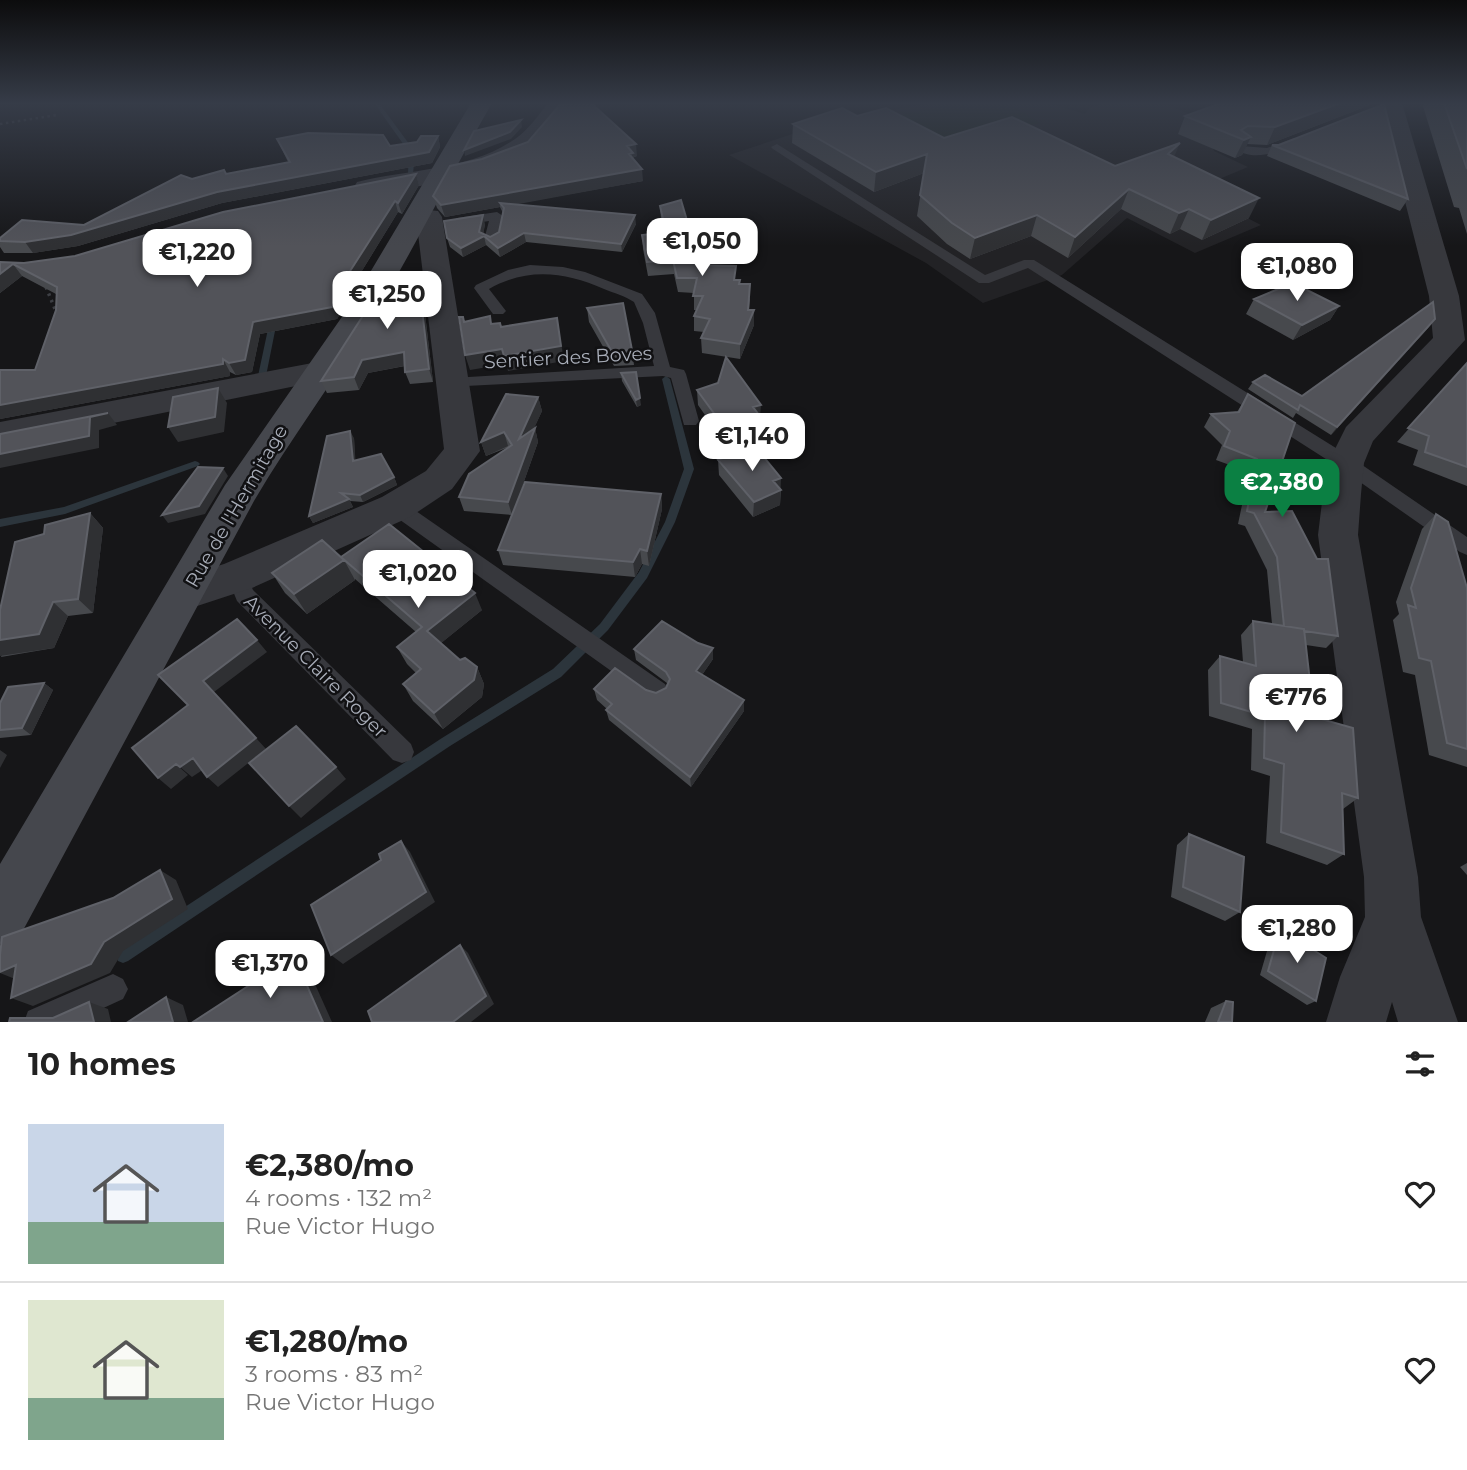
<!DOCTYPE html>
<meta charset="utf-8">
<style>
:root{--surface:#fff;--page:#f2f2f2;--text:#222;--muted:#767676;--line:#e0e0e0;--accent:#0b8043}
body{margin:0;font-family:Montserrat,sans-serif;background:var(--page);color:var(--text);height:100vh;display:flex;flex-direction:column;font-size:26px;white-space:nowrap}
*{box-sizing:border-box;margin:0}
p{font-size:23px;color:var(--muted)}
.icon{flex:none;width:38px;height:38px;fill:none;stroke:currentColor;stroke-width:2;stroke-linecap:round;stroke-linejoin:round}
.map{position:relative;height:1022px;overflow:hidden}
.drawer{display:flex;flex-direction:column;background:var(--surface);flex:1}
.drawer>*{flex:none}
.price{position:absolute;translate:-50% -60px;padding:0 16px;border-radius:14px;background:#fff;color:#222;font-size:23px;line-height:46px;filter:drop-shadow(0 2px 4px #0008)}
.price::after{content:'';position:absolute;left:50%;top:42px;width:21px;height:16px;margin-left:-10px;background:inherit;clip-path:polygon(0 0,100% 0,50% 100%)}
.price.active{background:var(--accent);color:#fff}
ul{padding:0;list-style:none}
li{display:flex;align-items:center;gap:21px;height:175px;padding:0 28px}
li+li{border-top:2px solid var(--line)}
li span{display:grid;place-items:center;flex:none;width:196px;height:140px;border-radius:0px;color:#555}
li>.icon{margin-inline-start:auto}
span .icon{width:84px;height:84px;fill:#fffc;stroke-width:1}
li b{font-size:30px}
h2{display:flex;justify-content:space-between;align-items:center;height:84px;padding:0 28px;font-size:30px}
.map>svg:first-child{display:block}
</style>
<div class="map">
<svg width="1467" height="1022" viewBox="0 0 1467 1022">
<rect width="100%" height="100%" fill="#161618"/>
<path fill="#222225" d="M 930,103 L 1048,103 L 1085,114 L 1089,108 L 1105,103 L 1163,103 L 1235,133 L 1212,143 L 1214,151 L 1248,167 L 1193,190 L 1261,225 L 1195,253 L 1127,218 L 1062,275 L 983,303 L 926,263 L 729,155 L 832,121 Z"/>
<path fill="#1e261f" d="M 960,103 L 1008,103 L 1040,123 L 930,147 L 890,117 Z"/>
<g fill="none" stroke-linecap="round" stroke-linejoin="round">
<path fill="#2c353c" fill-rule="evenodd" d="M 374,103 L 379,103 L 415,152 L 413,174 L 408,173 L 409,152 Z
M 268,329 L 271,329 L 275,331 L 266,376 L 262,379 L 258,376 Z
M 666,376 L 670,379 L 694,469 L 675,522 L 647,578 L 608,630 L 561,677 L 450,746 L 128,961 L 123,963 L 118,961 L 116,956 L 118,951 L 442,738 L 553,669 L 600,624 L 639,572 L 665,522 L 684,469 L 662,379 Z
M 195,461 L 198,462 L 200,464 L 198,466 L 65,514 L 0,527 L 0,519 L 64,507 Z"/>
<path stroke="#3d3f44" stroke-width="2.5" stroke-dasharray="2.5 3.5" stroke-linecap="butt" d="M 0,124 L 57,115"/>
<path stroke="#3d3f44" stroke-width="3.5" stroke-dasharray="2.5 4.5" stroke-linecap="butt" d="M 46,287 L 57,314"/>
<path fill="#37383d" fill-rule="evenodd" d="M 1294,138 L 1300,141 L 1298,143 C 1279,152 1255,162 1235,149 L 1241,146 L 1267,148 Z
M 777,144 L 985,275 L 1024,260 L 1034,260 L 1352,458 L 1467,537 L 1467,555 L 1460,552 L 1340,468 L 1028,268 L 989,283 L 979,283 L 773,149 L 771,147 Z
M 497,212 L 503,216 L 498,240 L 491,244 L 484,240 L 489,221 L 457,226 L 450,222 L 457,218 Z
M 530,265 L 563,267 L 585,272 L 642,294 L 655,313 L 670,367 L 684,370 L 686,374 L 699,421 L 696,425 L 684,425 L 671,378 L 663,376 L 446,387 L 444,383 L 452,378 L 654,366 L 643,323 L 634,302 C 625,296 614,293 604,289 C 565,272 528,267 489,289 L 506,311 L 503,314 L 493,314 L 474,288 L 476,285 L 508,270 Z
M 396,500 L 403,502 L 665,684 L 669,691 L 665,698 L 657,701 L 649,698 L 389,512 L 386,507 L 389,502 Z
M 237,568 L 244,570 L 253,590 L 411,744 L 414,752 L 411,760 L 402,763 L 393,760 L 237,601 L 227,576 L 230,570 Z
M 113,974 L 123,979 L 128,989 L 123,999 L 73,1022 L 24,1022 L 28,1011 Z"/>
<path fill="#37383d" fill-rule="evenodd" d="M 548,103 L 569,103 C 559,119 547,137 531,149 C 487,182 419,185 366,194 L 357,192 L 354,187 L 357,182 C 409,169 469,171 515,139 C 528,130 538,116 548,103 Z
M 1380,103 L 1402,103 L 1459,296 L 1465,340 L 1373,441 L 1364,463 L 1361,494 L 1358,535 L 1418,877 L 1421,917 L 1458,1022 L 1398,1022 L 1392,1002 L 1386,1022 L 1326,1022 L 1340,977 L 1365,917 L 1364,877 L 1318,535 L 1323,494 L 1328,463 L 1346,427 L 1433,338 L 1429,296 Z
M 418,209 L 438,211 L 442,217 L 480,451 L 452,489 L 410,517 L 252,588 L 185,610 L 170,605 L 164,593 L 170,581 L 224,564 L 382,497 L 426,471 L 444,449 L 417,225 L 409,223 L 405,217 L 409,211 Z
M 323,361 L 335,364 L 339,371 L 335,378 L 0,446 L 0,422 Z"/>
<path fill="#45474d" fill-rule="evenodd" d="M 471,103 L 492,103 C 451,174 415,247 373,317 C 335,380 291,438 254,501 L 20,936 L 0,944 L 0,864 L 225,485 L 353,301 Z"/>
</g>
<path fill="#47494d" d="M 1375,103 L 1267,145 L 1247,144 L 1242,155 L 1235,158 L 1178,134 L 1185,116 Z
M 1422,103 L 1467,103 L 1467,234 L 1459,208 L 1454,207 Z
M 857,116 L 944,138 L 1115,166 L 1174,157 L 1249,218 L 1202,240 L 1180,229 L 1170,234 L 1121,209 L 1068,258 L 1031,236 L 970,259 L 947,244 L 917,216 L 924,173 L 874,192 L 792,143 L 793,124 Z
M 438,136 L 440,147 L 432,163 L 222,203 L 78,246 L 33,253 L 4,253 L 0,247 L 0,238 L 84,225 L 192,179 L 226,174 L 288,162 L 277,139 L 390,146 L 417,142 Z
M 528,142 L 637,156 L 634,157 L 634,160 L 643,181 L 514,204 L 636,224 L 622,252 L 526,242 L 500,257 L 486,245 L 463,257 L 450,247 L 447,238 L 485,224 L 483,234 L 490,237 L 499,232 L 503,213 L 500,207 L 445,217 L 437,208 L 433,196 L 482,159 Z
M 1272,145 L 1408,199 L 1400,211 L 1267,156 Z
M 416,174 L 419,185 L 402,214 L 398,212 L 352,287 L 354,293 L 337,319 L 260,334 L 252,372 L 236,375 L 230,372 L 230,376 L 0,419 L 0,370 L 35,370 L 56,310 L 56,294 L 22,276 L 0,293 L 0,262 L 24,263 L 75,256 Z
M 660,206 L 700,265 L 736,280 L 750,299 L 749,310 L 754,325 L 740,359 L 702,353 L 701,338 L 704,332 L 694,331 L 694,316 L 696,310 L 694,310 L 694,293 L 678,292 L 674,274 L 648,276 L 643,249 L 642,235 L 664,233 L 661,219 Z
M 422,288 L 433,382 L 410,384 L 405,372 L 405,366 L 368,373 L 359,390 L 327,393 L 321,381 Z
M 1254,299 L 1339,306 L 1330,320 L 1293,340 L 1246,314 Z
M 587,308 L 632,350 L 634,365 L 614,366 L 589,322 Z
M 1429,327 L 1331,435 L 1296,413 L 1293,418 L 1248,389 L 1253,382 L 1302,396 Z
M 1467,363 L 1467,486 L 1413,465 L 1418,450 L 1397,442 Z
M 621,373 L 641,405 L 637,407 L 622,381 Z
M 697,390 L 760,420 L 759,420 L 759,430 L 724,442 L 698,405 Z
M 1248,394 L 1265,512 L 1338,636 L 1326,648 L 1306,645 L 1314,717 L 1358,798 L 1343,809 L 1344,854 L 1327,865 L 1266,843 L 1270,776 L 1251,770 L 1252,729 L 1209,716 L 1208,670 L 1220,656 L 1243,662 L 1241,635 L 1253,621 L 1272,624 L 1267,570 L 1245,526 L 1238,524 L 1249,472 L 1216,460 L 1222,445 L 1204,427 L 1211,414 L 1237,412 Z
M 538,397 L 542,411 L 533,430 L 535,428 L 538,442 L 512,515 L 661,494 L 662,509 L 649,566 L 642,564 L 635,577 L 503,565 L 498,550 L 512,515 L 464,511 L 459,497 L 509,447 L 486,456 L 481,442 Z
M 354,438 L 355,460 L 394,477 L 397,485 L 363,502 L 350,501 L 353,507 L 313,523 L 309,516 Z
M 718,460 L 781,489 L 780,505 L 753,517 L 719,475 Z
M 90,513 L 103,528 L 93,613 L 68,616 L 54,648 L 1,657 L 44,534 Z
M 1436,514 L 1467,588 L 1467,767 L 1429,755 L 1415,675 L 1403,672 L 1393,620 L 1399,614 L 1396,602 L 1422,529 Z
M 341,557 L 482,610 L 441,643 L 460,660 L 477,667 L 484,684 L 482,697 L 443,729 L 413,701 L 403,684 L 416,673 L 407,664 L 397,647 L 416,632 L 355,579 L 355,580 L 307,614 L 285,593 L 272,573 Z
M 634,649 L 713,659 L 702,675 L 744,711 L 691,787 L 609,720 L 606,710 L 607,709 L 597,700 L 594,689 L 646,690 L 656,693 L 666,688 L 667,683 L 636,660 Z
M 44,683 L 53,690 L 31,735 L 0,738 L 0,703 Z
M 1189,834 L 1240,912 L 1225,921 L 1171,897 L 1177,845 Z
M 1467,863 L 1467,875 L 1460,867 Z
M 1280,929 L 1316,1001 L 1307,1005 L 1260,975 L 1272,934 Z
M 1226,1001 L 1232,1022 L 1205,1022 L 1211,1008 Z"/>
<path fill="#2f3033" d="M 1340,103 L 1375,103 L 1267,145 L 1275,127 Z
M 521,120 L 522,127 L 511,139 L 465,156 L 464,150 Z
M 438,136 L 440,147 L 432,163 L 222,203 L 78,246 L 33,253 L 25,242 Z
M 1251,137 L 1242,155 L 1235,158 L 1244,140 Z
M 1180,143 L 1172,162 L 1168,154 Z
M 636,144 L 637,156 L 634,157 L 634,165 L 629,157 L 627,146 Z
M 927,154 L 924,173 L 874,192 L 876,172 Z
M 642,169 L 643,181 L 503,207 L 500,203 L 500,207 L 445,217 L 441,205 Z
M 416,174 L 419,185 L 402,214 L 398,203 Z
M 1129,189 L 1121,209 L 1068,258 L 1075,237 Z
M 1259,198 L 1249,218 L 1202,240 L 1211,220 Z
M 395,201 L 398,212 L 352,287 L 354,293 L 337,319 L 260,334 L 252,372 L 236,375 L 229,363 L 253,322 L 343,282 Z
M 1189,209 L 1180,229 L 1170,234 L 1179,213 Z
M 483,215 L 485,224 L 483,237 L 484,236 L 486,245 L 463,257 L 461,248 L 479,232 Z
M 635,215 L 636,224 L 622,252 L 621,244 Z
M 1037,215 L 1031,236 L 970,259 L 975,238 Z
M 524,233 L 526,242 L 500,257 L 498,248 Z
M 13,264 L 22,276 L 0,293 L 0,274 Z
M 418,275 L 422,288 L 433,382 L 429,369 Z
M 1339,306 L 1330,320 L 1293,340 L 1302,325 Z
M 754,310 L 754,325 L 740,359 L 740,344 Z
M 557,318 L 564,361 L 508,371 L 504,356 Z
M 1435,319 L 1429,327 L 1331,435 L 1337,427 Z
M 502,349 L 506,364 L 470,370 L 465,355 Z
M 404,352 L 409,365 L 368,373 L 359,390 L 354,377 L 362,360 Z
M 223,359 L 230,372 L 230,376 L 0,419 L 0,405 Z
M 218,388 L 227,403 L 224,432 L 178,442 L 168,427 Z
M 538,397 L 542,411 L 523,453 L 519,439 Z
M 640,398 L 641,405 L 637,407 L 636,400 Z
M 761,405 L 759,430 L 724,442 L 724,427 L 753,407 Z
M 108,413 L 117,425 L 99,430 L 99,448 L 0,468 L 0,454 L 90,417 Z
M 535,428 L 538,442 L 512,515 L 508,502 Z
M 350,431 L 354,438 L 356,468 L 353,461 Z
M 504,432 L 508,446 L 486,456 L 481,442 Z
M 223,468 L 228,476 L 205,514 L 168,523 L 162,515 Z
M 394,477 L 397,485 L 363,502 L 360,495 Z
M 781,478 L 780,505 L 753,517 L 754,502 L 773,481 Z
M 661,494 L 662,509 L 649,566 L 647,551 Z
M 349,499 L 353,507 L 313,523 L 309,516 Z
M 90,513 L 103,528 L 93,613 L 78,599 Z
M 640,549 L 642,564 L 635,577 L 633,562 Z
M 344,560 L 355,580 L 307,614 L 294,594 Z
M 475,593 L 482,610 L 435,648 L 427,631 Z
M 53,602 L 68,616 L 54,648 L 0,656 L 0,640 Z
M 257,640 L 267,652 L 214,692 L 266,749 L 218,787 L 207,777 L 203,681 Z
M 713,648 L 713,659 L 697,682 L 696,671 Z
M 477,667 L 484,684 L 482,697 L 443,729 L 434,713 Z
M 44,683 L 53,690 L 31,735 L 22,728 Z
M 744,700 L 744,711 L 691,787 L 690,777 Z
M 0,750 L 7,755 L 0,768 Z
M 193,758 L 204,769 L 192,777 L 180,767 Z
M 176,764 L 188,775 L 171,789 L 158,778 Z
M 336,767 L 346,779 L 301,818 L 289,806 Z
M 401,841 L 410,852 L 435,902 L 343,964 L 331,955 Z
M 160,870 L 176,880 L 188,909 L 123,951 L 110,973 L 33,1006 L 11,998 L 104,942 Z
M 460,945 L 468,953 L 494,1004 L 471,1022 L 453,1022 Z
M 294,956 L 306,964 L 332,1022 L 323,1022 Z
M 16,965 L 20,981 L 0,973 L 0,972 Z
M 166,997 L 183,1005 L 188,1022 L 173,1022 Z
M 89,1002 L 108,1009 L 111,1022 L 94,1022 Z"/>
<path fill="#525359" stroke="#5f6168" stroke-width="2" d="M 570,103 L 591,103 L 636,144 L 627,146 L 633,153 L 629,154 L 642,169 L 441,205 L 433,196 L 450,166 L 482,159 L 528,142 L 559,106 Z
M 1221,103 L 1340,103 L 1275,127 L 1248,126 L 1241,130 L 1251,137 L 1244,140 L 1185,116 Z
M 1444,103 L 1467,103 L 1467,169 Z
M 1384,104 L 1408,199 L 1272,145 L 1279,145 Z
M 842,108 L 857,116 L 886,108 L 944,138 L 1012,117 L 1115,166 L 1180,143 L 1168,154 L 1259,198 L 1211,220 L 1189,209 L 1179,213 L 1129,189 L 1075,237 L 1037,215 L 975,238 L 952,223 L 920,195 L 927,154 L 876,172 L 793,124 Z
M 521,120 L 510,132 L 464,150 L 474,131 Z
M 308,133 L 383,135 L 390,146 L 417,142 L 421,136 L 438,136 L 429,152 L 217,192 L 71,235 L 25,242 L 0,241 L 0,238 L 22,220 L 84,225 L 181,175 L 192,179 L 224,170 L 226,174 L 290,162 L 277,139 Z
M 416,174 L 398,203 L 395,201 L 343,282 L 350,282 L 332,307 L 253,322 L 245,360 L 229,363 L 223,359 L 223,364 L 0,405 L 0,370 L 35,370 L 56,310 L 57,287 L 13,264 L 0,274 L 0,262 L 24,263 L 75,256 L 223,212 Z
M 681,200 L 700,265 L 736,266 L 734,280 L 740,280 L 739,284 L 750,284 L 748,310 L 754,310 L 740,344 L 701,338 L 710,319 L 694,316 L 703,296 L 693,296 L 697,278 L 677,278 L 673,260 L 647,262 L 642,235 L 666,232 L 660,206 Z
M 500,203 L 635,215 L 621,244 L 524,233 L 498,248 L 484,236 L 461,248 L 447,238 L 444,221 L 483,215 L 479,232 L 490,237 L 499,232 L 504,208 Z
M 418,275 L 429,369 L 405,372 L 404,352 L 362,360 L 354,377 L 321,381 L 386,280 Z
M 1293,283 L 1339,306 L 1302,325 L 1254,299 Z
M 1433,302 L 1435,319 L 1337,427 L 1300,405 L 1298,410 L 1253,382 L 1265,375 L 1302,396 Z
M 623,303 L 632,350 L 612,352 L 587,308 Z
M 490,316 L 491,324 L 500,323 L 501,327 L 557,318 L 561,346 L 504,356 L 502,349 L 465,355 L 459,317 L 463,317 L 464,322 Z
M 726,357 L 761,405 L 753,407 L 759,415 L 724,427 L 697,390 L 718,383 Z
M 1467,363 L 1467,467 L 1425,452 L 1429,436 L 1408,428 Z
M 636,372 L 640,398 L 636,400 L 621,373 Z
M 218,388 L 215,417 L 168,427 L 173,397 Z
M 506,394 L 538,397 L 519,439 L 535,428 L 508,502 L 459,497 L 469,474 L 512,445 L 504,432 L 481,442 Z
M 1248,394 L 1295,423 L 1265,512 L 1292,511 L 1317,559 L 1328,559 L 1338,636 L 1304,631 L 1304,629 L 1284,626 L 1277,557 L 1254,513 L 1247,511 L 1257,459 L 1224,446 L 1230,431 L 1211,414 L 1239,412 Z
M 108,413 L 90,417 L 89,436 L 0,454 L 0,434 Z
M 350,431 L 353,461 L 381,454 L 394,477 L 360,495 L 341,493 L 349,499 L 309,516 L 327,436 Z
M 754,445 L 781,478 L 773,481 L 781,490 L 754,502 L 718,460 Z
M 198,467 L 223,468 L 199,506 L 162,515 Z
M 525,482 L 661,494 L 647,551 L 640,549 L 633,562 L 498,550 Z
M 90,513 L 78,599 L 53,602 L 39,634 L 0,640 L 0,610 L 15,542 L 44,534 L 45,525 Z
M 1436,514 L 1448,522 L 1467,588 L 1467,749 L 1447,743 L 1431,661 L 1419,658 L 1408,605 L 1416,608 L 1411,588 Z
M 389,524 L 475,593 L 427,631 L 460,660 L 465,658 L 477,667 L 474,680 L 434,713 L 403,684 L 421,669 L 397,647 L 422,627 L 341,557 Z
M 322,540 L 344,560 L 294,594 L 272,573 Z
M 237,619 L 257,640 L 203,681 L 256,738 L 207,777 L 193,758 L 180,767 L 176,764 L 158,778 L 132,748 L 188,705 L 158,675 Z
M 662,621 L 698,643 L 713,648 L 696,671 L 744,700 L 690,777 L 606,710 L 612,704 L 594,689 L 615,668 L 646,690 L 656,693 L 666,688 L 670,679 L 666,672 L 634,649 Z
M 1253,621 L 1304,629 L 1314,717 L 1353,728 L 1358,798 L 1342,793 L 1344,854 L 1281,832 L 1284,764 L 1264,758 L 1265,716 L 1221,703 L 1220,656 L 1256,666 Z
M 44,683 L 22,728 L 0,730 L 0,703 L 8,687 Z
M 296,726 L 336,767 L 289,806 L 249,763 Z
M 1189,834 L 1244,857 L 1240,912 L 1183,887 Z
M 401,841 L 426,892 L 331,955 L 311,905 L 381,860 L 379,854 Z
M 160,870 L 172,899 L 104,942 L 91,964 L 11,998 L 16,965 L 0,972 L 0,955 L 2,937 L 113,898 Z
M 1280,929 L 1326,958 L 1316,1001 L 1268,971 Z
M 460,945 L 486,996 L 453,1022 L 372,1022 L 368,1011 Z
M 294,956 L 323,1022 L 193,1022 Z
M 166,997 L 173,1022 L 128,1022 Z
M 1226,1001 L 1233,1002 L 1232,1022 L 1218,1022 Z
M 89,1002 L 94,1022 L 9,1022 L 10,1018 L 53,1018 Z"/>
<linearGradient id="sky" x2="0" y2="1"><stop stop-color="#0c0c0d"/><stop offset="0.42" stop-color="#363c48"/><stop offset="1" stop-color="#363c48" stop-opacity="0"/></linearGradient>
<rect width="1467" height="246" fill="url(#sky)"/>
<g text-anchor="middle" stroke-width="5" stroke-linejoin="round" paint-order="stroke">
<g font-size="19" fill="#a8adb8" stroke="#111113">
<text transform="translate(568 357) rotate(-3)" y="7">Sentier des Boves</text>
<text transform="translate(236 506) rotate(-60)" y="7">Rue de l'Hermitage</text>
<text transform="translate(316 666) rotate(45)" y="7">Avenue Claire Roger</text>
</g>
</g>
</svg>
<b class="price" style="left:702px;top:278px">€1,050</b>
<b class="price" style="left:197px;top:289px">€1,220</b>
<b class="price" style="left:1297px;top:303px">€1,080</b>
<b class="price" style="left:387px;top:331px">€1,250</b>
<b class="price" style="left:752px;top:473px">€1,140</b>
<b class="price active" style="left:1282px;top:519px">€2,380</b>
<b class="price" style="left:418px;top:610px">€1,020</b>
<b class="price" style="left:1296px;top:734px">€776</b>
<b class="price" style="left:1297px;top:965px">€1,280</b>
<b class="price" style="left:270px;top:1000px">€1,370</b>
</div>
<section class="drawer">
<h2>10 homes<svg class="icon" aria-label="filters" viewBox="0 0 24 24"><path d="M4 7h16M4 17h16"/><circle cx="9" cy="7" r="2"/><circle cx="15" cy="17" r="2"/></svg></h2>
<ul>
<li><span style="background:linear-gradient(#c9d6e8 70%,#7fa58c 0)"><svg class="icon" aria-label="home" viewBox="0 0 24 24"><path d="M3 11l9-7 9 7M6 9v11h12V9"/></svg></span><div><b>€2,380/mo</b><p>4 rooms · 132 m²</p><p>Rue Victor Hugo</p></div><svg class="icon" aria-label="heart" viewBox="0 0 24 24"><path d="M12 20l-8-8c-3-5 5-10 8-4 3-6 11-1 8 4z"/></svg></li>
<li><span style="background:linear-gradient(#dfe7d0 70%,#7fa58c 0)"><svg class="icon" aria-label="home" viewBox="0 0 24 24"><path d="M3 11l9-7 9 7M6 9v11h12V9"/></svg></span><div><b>€1,280/mo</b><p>3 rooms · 83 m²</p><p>Rue Victor Hugo</p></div><svg class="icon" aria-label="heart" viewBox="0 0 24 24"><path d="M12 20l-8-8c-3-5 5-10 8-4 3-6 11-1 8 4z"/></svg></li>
</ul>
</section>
